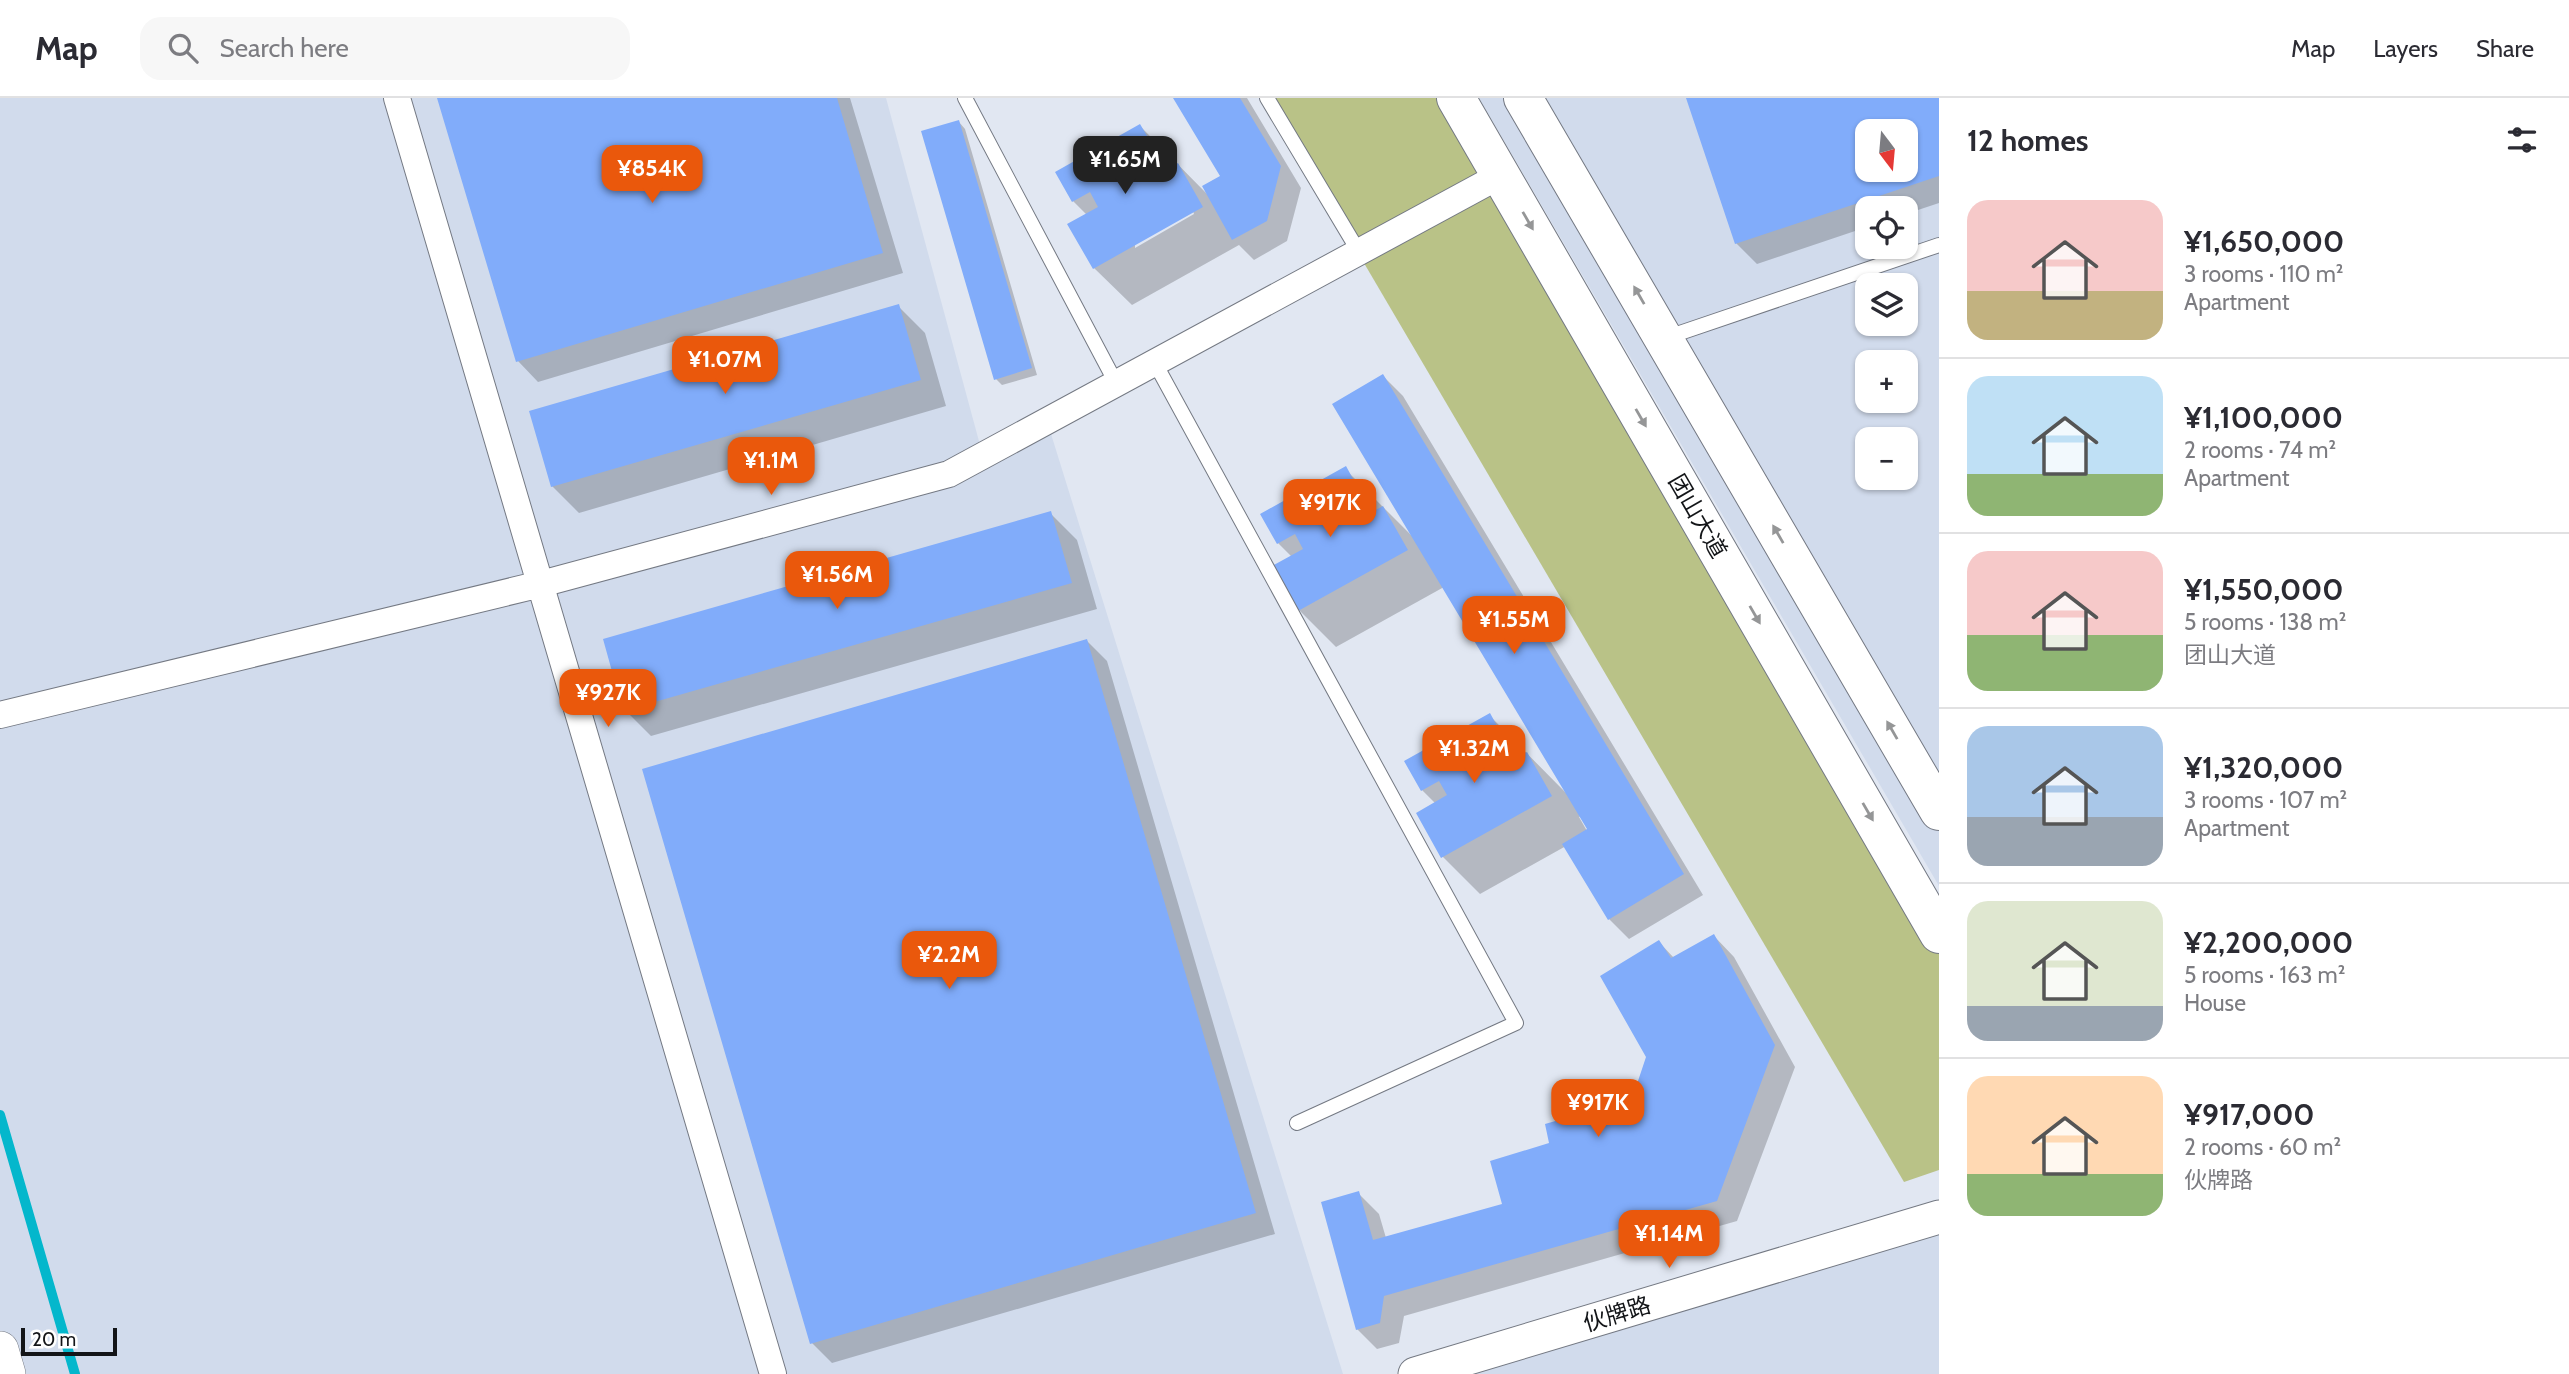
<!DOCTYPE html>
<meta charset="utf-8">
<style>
:root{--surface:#fff;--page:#f7f7f7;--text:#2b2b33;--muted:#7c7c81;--line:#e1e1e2;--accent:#ea580c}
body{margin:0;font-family:Cabin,"Noto Sans SC",sans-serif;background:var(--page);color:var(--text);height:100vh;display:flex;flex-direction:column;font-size:26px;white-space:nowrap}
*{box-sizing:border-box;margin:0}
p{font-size:23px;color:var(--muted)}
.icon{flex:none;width:38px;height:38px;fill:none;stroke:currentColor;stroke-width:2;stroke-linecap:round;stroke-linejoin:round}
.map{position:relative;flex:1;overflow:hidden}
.details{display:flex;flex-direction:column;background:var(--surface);width:630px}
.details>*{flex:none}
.needle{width:46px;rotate:164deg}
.controls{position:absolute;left:1855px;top:21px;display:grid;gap:14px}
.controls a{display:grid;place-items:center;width:63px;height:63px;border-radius:14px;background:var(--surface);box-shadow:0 2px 5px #0004;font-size:35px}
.scale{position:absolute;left:21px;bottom:18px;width:96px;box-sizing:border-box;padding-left:7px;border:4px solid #131518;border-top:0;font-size:19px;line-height:24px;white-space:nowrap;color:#131518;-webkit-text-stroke:5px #fff;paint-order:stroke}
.price{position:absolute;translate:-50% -60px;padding:0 16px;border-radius:14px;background:var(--accent);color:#fff;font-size:23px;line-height:46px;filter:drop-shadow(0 2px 4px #0008)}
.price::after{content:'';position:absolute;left:50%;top:42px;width:21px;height:16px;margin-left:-10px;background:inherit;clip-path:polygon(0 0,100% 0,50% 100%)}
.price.current{background:#222;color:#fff}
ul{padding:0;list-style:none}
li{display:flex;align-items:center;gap:21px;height:175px;padding:0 28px}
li+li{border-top:2px solid var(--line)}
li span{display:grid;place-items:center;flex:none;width:196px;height:140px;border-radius:21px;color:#555}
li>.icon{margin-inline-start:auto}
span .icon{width:84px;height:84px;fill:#fffc;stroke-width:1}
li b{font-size:30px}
h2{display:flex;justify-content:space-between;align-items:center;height:84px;padding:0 28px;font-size:30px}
header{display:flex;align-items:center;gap:42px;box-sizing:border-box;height:98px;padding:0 35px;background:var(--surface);border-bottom:2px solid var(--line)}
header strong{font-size:33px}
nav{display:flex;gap:38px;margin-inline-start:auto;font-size:24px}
.search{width:490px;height:63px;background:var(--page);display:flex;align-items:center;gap:18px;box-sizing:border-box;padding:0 24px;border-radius:21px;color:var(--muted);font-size:26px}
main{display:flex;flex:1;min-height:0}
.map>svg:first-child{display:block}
</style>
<header>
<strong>Map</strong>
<div class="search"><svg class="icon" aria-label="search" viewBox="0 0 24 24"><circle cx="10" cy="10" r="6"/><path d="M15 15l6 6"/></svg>Search here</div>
<nav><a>Map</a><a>Layers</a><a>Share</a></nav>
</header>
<main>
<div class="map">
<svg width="1939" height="1276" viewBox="0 0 1939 1276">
<rect width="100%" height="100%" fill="#e1e7f2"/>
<path fill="#d1dbec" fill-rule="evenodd" d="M 0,0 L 886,0 L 983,358 L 1047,323 L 1343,1276 L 7,1276 L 0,1252 Z
M 1479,0 L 1939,0 L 1939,788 ZM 1867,33 L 1906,33 L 1906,72 L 1867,72 ZM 1867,110 L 1906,110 L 1906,149 L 1867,149 ZM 1867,187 L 1906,187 L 1906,226 L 1867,226 ZM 1867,264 L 1906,264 L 1906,303 L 1867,303 ZM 1867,341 L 1906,341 L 1906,380 L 1867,380 Z
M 1939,1119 L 1939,1276 L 1415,1276 Z"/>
<path fill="#b9c287" d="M 1267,0 L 1456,0 L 1939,836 L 1939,1072 L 1904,1084 Z"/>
<path fill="#0003" fill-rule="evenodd" d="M 439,0 L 850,0 L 903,175 L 538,284 L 518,263 Z
M 1175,0 L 1247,0 L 1301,90 L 1287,143 L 1254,162 L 1239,147 L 1132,207 L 1094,170 L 1087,117 L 1073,103 L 1140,28 L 1208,97 L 1223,79 ZM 1193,113 L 1194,116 L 1135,150 L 1135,146 Z
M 1688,0 L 1939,0 L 1939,105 L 1906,116 L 1906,110 L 1867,110 L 1867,129 L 1757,166 L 1736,145 ZM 1867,33 L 1906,33 L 1906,72 L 1867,72 Z
M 959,24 L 965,31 L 1037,277 L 1002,287 L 996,281 Z
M 898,208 L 925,235 L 946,308 L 579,415 L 552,388 Z
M 1383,278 L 1403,298 L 1703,797 L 1629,841 L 1609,821 L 1566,748 L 1480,796 L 1443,759 L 1436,706 L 1422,692 L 1489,617 L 1568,697 L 1444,489 L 1336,549 L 1299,512 L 1292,459 L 1278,445 L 1263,417 L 1345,371 L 1413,439 ZM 1581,718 L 1590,732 L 1587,733 L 1579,719 Z
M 1050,415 L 1077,442 L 1097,511 L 651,638 L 625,612 Z
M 1087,543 L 1107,563 L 1275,1136 L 832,1265 L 812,1245 Z
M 1714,838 L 1734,859 L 1795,969 L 1737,1123 L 1404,1218 L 1399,1245 L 1377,1251 L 1357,1231 L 1358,1095 L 1379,1116 L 1386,1140 L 1504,1107 L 1553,1052 L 1633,1003 L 1648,959 L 1659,844 L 1674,860 Z"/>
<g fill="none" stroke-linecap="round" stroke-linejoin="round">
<path stroke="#04b7cc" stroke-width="10" d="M 0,1017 L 75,1276"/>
</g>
<path fill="#81acfa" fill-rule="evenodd" d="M 437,0 L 837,0 L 883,155 L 516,264 Z
M 1173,0 L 1240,0 L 1281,68 L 1267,123 L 1232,142 L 1202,88 L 1220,78 Z
M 1686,0 L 1939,0 L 1939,78 L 1735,146 ZM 1867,33 L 1906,33 L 1906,72 L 1867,72 Z
M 959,22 L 1032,270 L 994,282 L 921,33 Z
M 1140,26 L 1159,58 L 1141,68 L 1149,82 L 1178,65 L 1203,109 L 1093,171 L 1067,126 L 1098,109 L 1090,94 L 1072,104 L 1055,74 Z
M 899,206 L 921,282 L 551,389 L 529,313 Z
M 1383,276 L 1684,776 L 1608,822 L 1562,746 L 1587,731 L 1332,306 Z
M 1346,368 L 1364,401 L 1347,410 L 1354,424 L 1383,408 L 1408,452 L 1298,513 L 1272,468 L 1303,451 L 1295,436 L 1277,446 L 1260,416 Z
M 1051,413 L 1072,485 L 623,613 L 603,541 Z
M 1087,541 L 1256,1115 L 810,1246 L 642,671 Z
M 1490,615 L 1508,648 L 1490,657 L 1498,671 L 1527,654 L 1552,698 L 1441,760 L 1416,715 L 1447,697 L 1439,683 L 1421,693 L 1404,663 Z
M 1714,836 L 1775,947 L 1717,1103 L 1384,1198 L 1380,1225 L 1356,1232 L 1321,1104 L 1359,1093 L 1373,1142 L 1502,1106 L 1490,1063 L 1549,1045 L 1545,1026 L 1632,1001 L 1646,959 L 1600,878 L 1659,842 L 1671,860 Z"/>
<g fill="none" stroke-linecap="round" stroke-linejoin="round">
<defs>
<path id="service" d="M 965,0 L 1116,285
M 1267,0 L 1359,154
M 1665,240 L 1939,147
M 1155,265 L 1516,925 L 1297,1025"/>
<path id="minor" d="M 397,0 L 773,1276
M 0,617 L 541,486 L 949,376 L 1501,77"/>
<path id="tertiary" d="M 1415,1276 L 1939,1119"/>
<path id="secondary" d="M 0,1252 L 7,1276"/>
<path id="trunk" d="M 1456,0 L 1939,836
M 1523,0 L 1939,713"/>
</defs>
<use href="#service" stroke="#747983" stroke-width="16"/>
<use href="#minor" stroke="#747983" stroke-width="28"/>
<use href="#tertiary" stroke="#747983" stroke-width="35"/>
<use href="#secondary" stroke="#747983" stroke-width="38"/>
<use href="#trunk" stroke="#747983" stroke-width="40"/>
<use href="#service" stroke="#fff" stroke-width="14"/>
<use href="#minor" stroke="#fff" stroke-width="26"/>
<use href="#tertiary" stroke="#fff" stroke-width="33"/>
<use href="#secondary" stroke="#fff" stroke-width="37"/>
<use href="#trunk" stroke="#fff" stroke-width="38"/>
</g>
<defs><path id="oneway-solid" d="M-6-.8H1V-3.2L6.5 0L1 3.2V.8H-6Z" transform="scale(1.75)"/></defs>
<g fill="#959697">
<use href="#oneway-solid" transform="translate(1528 123) rotate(60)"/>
<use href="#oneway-solid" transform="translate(1639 197) rotate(-120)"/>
<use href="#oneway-solid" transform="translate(1641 320) rotate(60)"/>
<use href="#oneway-solid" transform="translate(1778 436) rotate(-120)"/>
<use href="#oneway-solid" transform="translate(1755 517) rotate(60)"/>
<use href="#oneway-solid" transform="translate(1892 632) rotate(-120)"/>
<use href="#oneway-solid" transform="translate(1868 714) rotate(60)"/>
</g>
<g text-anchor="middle" stroke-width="7" stroke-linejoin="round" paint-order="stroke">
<g font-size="23" fill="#131518" stroke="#fff">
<text transform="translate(1698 418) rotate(60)" y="8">团山大道</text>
<text transform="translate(1617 1216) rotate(-17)" y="8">伙牌路</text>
</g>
</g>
</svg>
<div class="controls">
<a><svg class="needle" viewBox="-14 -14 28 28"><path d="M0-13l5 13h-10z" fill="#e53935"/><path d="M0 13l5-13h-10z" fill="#7c7c81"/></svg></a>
<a><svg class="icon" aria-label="locate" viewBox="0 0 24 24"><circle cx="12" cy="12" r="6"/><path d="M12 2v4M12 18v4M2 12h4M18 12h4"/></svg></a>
<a><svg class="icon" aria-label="layers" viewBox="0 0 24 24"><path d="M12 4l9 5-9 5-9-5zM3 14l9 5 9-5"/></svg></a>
<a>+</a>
<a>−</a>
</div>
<div class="scale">20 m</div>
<b class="price current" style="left:1125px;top:98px">¥1.65M</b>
<b class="price" style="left:652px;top:107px">¥854K</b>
<b class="price" style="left:725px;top:298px">¥1.07M</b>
<b class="price" style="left:771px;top:399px">¥1.1M</b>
<b class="price" style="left:1330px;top:441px">¥917K</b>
<b class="price" style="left:837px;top:513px">¥1.56M</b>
<b class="price" style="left:1514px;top:558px">¥1.55M</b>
<b class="price" style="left:608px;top:631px">¥927K</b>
<b class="price" style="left:1474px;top:687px">¥1.32M</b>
<b class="price" style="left:949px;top:893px">¥2.2M</b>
<b class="price" style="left:1598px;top:1041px">¥917K</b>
<b class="price" style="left:1669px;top:1172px">¥1.14M</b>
</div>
<section class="details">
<h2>12 homes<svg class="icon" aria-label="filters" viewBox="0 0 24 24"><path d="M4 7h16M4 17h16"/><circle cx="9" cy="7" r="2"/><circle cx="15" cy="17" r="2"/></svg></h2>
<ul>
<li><span style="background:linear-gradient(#f6c9c9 65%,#c2b280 0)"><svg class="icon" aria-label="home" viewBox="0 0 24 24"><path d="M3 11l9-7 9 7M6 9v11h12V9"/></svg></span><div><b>¥1,650,000</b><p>3 rooms · 110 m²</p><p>Apartment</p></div></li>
<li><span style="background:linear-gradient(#bfe0f5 70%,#8fb573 0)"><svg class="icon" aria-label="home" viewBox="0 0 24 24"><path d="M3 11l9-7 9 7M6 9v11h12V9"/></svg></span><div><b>¥1,100,000</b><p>2 rooms · 74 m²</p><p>Apartment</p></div></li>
<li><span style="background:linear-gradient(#f6c9c9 60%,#8fb573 0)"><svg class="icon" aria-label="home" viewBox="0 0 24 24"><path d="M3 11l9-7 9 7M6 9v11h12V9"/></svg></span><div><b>¥1,550,000</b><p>5 rooms · 138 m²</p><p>团山大道</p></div></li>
<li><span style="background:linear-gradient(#a9c7e8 65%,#9aa5b1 0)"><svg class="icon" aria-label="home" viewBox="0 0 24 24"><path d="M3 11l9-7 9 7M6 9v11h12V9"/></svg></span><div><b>¥1,320,000</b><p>3 rooms · 107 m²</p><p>Apartment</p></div></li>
<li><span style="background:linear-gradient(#dfe7d0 75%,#9aa5b1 0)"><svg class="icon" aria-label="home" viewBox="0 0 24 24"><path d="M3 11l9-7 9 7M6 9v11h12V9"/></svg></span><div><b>¥2,200,000</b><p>5 rooms · 163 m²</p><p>House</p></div></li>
<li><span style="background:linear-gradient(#ffd9b3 70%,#8fb573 0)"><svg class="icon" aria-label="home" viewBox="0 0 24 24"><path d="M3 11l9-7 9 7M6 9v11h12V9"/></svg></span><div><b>¥917,000</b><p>2 rooms · 60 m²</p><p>伙牌路</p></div></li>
</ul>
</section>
</main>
